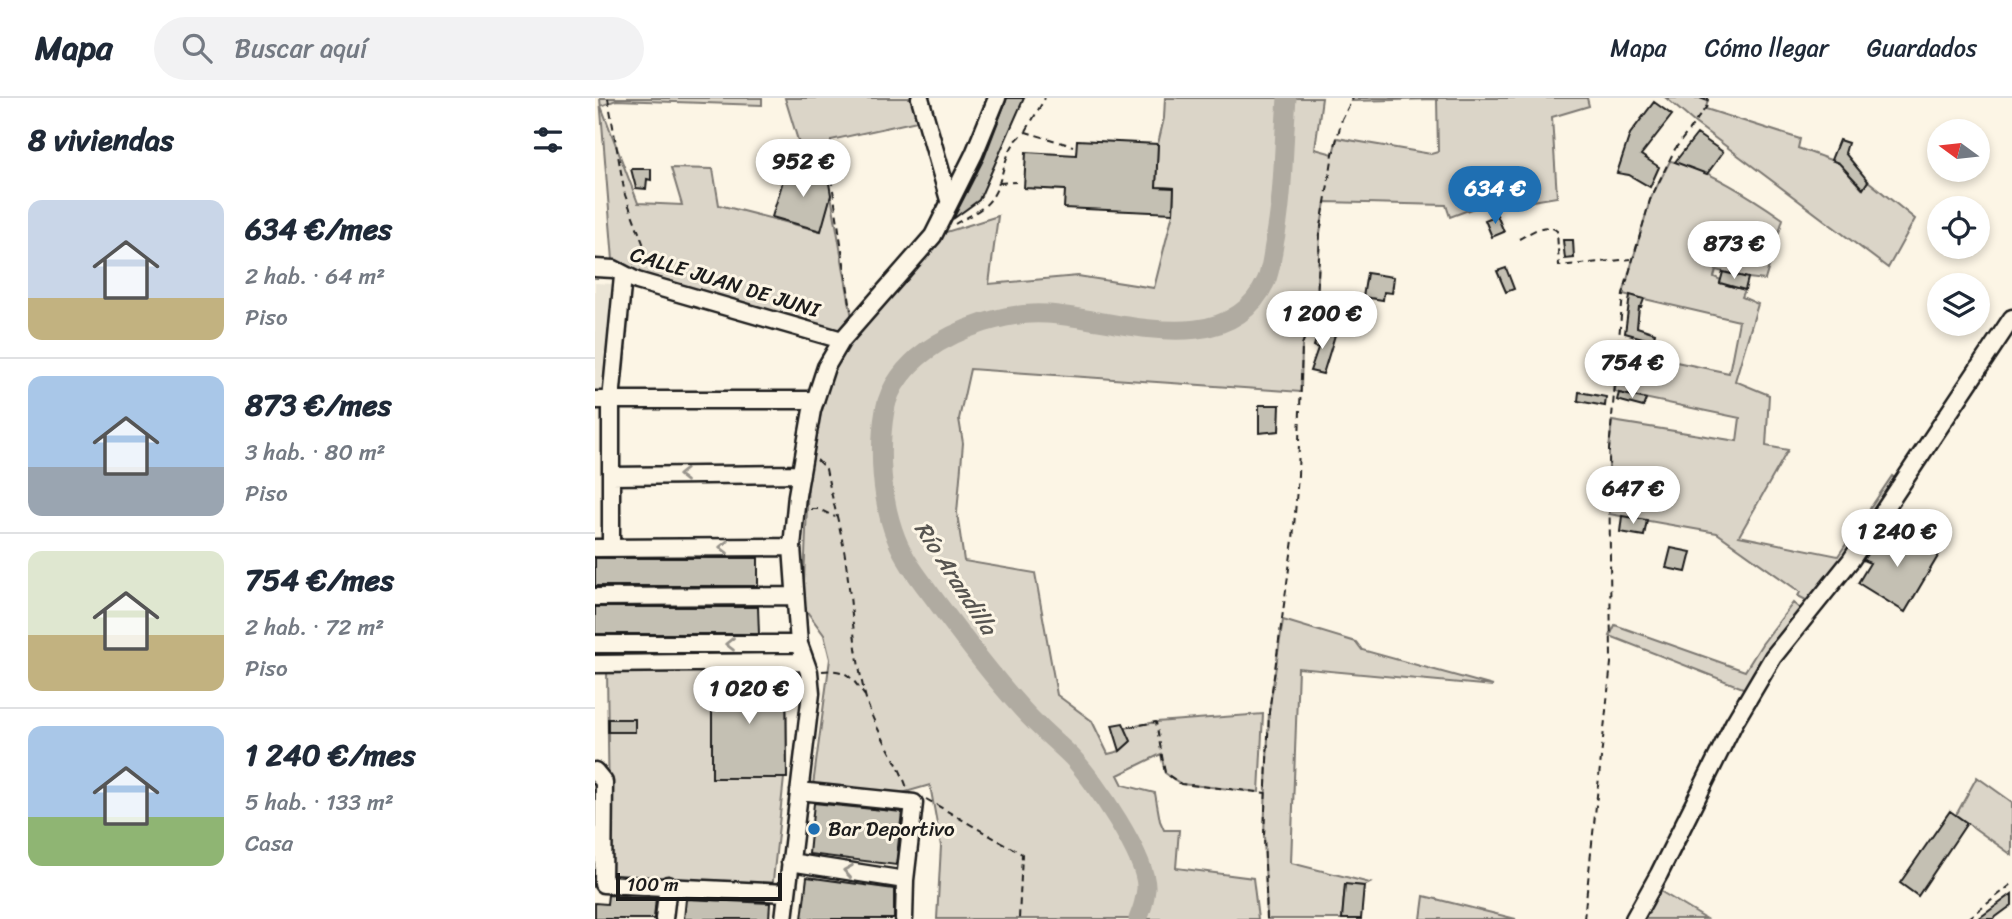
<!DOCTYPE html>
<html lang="es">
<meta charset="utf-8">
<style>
:root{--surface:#fff;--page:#f2f2f3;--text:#1f2937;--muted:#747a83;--line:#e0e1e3;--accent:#1f6fb2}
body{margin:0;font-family:Sriracha,sans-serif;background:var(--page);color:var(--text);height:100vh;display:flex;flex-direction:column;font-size:26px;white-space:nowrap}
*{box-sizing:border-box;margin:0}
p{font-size:23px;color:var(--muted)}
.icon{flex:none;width:38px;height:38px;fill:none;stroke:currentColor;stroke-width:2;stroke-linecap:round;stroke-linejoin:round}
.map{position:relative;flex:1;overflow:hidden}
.side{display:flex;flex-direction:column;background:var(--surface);width:595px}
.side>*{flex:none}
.needle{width:46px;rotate:285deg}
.tools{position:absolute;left:1332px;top:21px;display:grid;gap:14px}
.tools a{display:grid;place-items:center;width:63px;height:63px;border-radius:50%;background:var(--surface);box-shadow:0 4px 10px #0003;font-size:35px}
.scale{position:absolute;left:21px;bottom:18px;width:166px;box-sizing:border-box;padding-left:7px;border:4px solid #1c1c1c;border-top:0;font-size:19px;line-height:24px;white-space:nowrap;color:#1c1c1c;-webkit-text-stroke:5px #fcf5e5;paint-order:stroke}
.price{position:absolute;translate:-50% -60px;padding:0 16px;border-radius:24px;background:#fff;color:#222;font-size:23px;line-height:46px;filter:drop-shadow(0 2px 4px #0008)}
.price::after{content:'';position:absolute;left:50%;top:42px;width:21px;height:16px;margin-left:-10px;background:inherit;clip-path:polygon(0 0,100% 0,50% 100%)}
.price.on{background:var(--accent);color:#fff}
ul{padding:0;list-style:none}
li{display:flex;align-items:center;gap:21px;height:175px;padding:0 28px}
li+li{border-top:2px solid var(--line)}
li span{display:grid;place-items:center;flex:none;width:196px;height:140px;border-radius:14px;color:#555}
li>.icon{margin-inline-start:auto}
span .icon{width:84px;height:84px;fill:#fffc;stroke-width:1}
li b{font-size:30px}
h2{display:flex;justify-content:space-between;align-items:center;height:84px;padding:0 28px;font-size:30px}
header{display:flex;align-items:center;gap:42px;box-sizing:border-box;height:98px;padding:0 35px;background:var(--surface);border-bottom:2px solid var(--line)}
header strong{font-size:33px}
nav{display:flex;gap:38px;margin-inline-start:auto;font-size:24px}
.search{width:490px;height:63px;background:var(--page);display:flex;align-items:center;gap:18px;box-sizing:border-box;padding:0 24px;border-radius:38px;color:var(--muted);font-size:26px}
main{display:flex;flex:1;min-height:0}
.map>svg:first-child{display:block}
</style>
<header>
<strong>Mapa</strong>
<div class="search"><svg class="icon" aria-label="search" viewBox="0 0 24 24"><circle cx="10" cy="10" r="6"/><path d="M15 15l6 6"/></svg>Buscar aquí</div>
<nav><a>Mapa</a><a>Cómo llegar</a><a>Guardados</a></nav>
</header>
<main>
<section class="side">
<h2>8 viviendas<svg class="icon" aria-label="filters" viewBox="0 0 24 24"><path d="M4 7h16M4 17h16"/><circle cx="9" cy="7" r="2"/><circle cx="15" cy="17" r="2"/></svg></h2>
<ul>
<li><span style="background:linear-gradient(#c9d6e8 70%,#c2b280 0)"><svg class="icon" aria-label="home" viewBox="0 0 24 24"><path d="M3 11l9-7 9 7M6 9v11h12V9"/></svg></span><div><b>634 €/mes</b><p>2 hab. · 64 m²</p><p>Piso</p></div></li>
<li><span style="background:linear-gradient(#a9c7e8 65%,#9aa5b1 0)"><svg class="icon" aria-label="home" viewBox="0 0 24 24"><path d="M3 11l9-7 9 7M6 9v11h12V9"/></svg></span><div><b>873 €/mes</b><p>3 hab. · 80 m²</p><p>Piso</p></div></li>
<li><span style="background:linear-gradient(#dfe7d0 60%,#c2b280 0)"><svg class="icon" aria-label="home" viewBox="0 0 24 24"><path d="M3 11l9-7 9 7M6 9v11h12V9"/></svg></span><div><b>754 €/mes</b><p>2 hab. · 72 m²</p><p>Piso</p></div></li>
<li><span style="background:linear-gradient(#a9c7e8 65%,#8fb573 0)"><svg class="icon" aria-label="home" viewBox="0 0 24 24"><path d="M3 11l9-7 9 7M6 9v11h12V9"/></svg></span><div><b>1 240 €/mes</b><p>5 hab. · 133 m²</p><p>Casa</p></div></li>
</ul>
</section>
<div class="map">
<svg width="1417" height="821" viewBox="0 0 1417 821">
<rect width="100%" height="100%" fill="#fcf5e5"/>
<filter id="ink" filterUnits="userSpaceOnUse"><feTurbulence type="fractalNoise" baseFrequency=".0143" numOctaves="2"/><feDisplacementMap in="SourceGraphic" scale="14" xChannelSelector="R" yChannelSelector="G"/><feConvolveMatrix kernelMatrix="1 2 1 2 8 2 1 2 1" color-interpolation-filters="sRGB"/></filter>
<g filter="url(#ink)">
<path fill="#ebe5d6" d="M 0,185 L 18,186 L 5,293 L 0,293 Z"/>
<path fill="#dbd5c8" stroke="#7c7872" stroke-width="2" d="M 5,0 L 167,0 L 167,7 L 21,2 L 6,8 L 43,105 L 87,107 L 76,70 L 118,71 L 124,107 L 225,133 L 236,97 L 257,220 L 245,233 L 41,174 L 26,168 L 18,162 Z
M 190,0 L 325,0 L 331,21 L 236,42 L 235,72 L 226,57 L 205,49 Z
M 570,0 L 727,0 L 720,51 L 738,56 L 742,40 L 836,56 L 843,54 L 842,1 L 757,3 L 758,0 L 992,0 L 994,8 L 957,19 L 962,99 L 908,108 L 903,101 L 855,119 L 851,107 L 730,104 L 725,135 L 722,204 L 707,247 L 706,294 L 375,271 L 364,321 L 368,345 L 362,415 L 369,463 L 440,475 L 462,597 L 497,623 L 513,656 L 525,653 L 535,644 L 530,630 L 561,624 L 668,616 L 664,694 L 586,686 L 570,675 L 566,656 L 523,677 L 528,687 L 560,695 L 565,723 L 569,732 L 584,732 L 581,770 L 658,780 L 663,821 L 342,821 L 346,748 L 335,687 L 283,702 L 218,687 L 235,561 L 229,537 L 208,508 L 214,358 L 247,242 L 338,138 L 403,118 L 394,186 L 483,178 L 559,190 L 578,115 L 579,90 L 561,89 L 563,46 L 569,20 Z
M 1071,0 L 1113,0 L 1111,11 L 1205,41 L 1203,50 L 1244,65 L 1267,91 L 1273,83 L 1320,121 L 1293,170 L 1100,25 Z
M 1075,63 C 1107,67 1161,102 1188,121 L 1170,182 L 1153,180 L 1121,172 L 1119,179 L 1126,182 L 1125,185 L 1150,192 L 1147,199 L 1163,206 L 1140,283 L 1174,297 L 1171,348 L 1193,352 L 1144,438 L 1243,458 L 1297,378 L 1303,382 L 1252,461 L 1215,504 L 1203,498 L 1205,494 L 1122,435 L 1014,416 L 1014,352 L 1017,323 L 1142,343 L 1145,320 L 1020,294 L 1024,252 L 1134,275 L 1144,223 L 1028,196 L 1055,102 Z
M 1198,505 L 1208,513 L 1158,594 L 1015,538 L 1020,527 L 1150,573 L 1167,546 Z
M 688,522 L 761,544 L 767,552 L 898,588 L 703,570 L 696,765 L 775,785 L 769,788 L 750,787 L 747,821 L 672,821 L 669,737 L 674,614 Z
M 0,551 L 189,553 L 189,556 L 0,561 Z
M 191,571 L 192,680 L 189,680 L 177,792 L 15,779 L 12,573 Z
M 1382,679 L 1417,704 L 1417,757 L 1361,717 Z
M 1088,740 L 1092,742 L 1065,793 L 1111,821 L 1045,821 Z
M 829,798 L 921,821 L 826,821 Z"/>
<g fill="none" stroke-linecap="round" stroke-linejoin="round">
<path stroke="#b0aba1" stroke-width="19" d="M 543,821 C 547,812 550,801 551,791 C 553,761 499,682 477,659 C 461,643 443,629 428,612 C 398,579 371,543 344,507 C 328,485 310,464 301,440 C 286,402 283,352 290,312 C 294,288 312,267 331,253 C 363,230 413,213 452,216 C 520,220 633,266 671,183 C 676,172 677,158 679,147 C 689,98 688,49 692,0"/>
</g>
<path fill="#c4c0b3" stroke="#1c1c1c" stroke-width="2" d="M 412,0 L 429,0 L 384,102 L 358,121 L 389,60 Z
M 1059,4 L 1077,17 L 1046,57 L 1064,69 L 1055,89 L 1034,77 L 1022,75 L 1035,36 Z
M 1102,36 L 1128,54 L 1112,76 L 1080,64 Z
M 482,42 L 563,46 L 561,89 L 579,90 L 578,115 L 469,110 L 470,92 L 429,90 L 431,54 L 481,57 Z
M 1244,42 L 1253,45 L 1250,55 L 1273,83 L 1268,91 L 1244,65 L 1236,62 Z
M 185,69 L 233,79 L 236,97 L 226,133 L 177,119 L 187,86 Z
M 36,71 L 56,71 L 56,82 L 52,81 L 51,91 L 41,90 Z
M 902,117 L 909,134 L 897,139 L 890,122 Z
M 968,142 L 978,142 L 979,160 L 970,161 Z
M 911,170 L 919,191 L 911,194 L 902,173 Z
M 1128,174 L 1153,180 L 1150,192 L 1125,185 Z
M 772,175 L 799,179 L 797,195 L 789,194 L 788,202 L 768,199 Z
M 1035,197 L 1049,201 L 1046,209 L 1044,209 L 1042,229 L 1060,235 L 1058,243 L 1030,235 Z
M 724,232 L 740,237 L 728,276 L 715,273 L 723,250 L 719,248 Z
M 984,294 L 1011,299 L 1010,308 L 983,303 Z
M 1024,295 L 1051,301 L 1048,309 L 1022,302 Z
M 664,307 L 685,307 L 684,333 L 664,335 Z
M 1027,418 L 1052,422 L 1049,438 L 1025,434 Z
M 1287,434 L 1346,453 L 1310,514 L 1263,485 L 1275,465 L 1268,462 Z
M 1076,450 L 1096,454 L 1091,474 L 1071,470 Z
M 0,460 L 163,460 L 163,488 L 0,488 Z
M 0,509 L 163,509 L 164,536 L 0,536 Z
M 117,575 L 191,575 L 192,680 L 117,680 Z
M 13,621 L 40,621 L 40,634 L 13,634 Z
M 528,625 L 536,643 L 525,653 L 517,627 Z
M 219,705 L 307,714 L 301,767 L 214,756 Z
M 1355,713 L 1372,725 L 1323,798 L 1305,785 Z
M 212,779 L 299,791 L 299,821 L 207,821 Z
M 750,786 L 769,788 L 766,821 L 747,821 Z
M 1417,796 L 1417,807 L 1398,821 L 1383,821 Z
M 13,797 L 61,799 L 59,821 L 0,821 L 0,805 L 12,806 Z
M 91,801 L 175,805 L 174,821 L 89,821 Z"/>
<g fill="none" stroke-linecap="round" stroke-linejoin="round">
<defs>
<path id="minor" d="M 325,0 L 354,102
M 0,170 L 19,171 L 42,183 L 247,242
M 0,302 L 213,302 L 220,304
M 16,378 L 205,376
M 0,450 L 197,449
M 16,450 L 16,302 L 28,178
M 0,499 L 199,498
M 0,546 L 204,546
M 0,566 L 209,564
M 0,673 L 9,684 L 8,786 L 192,795
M 204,693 L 319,705 L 310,782 L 309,821
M 195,764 L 310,782
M 69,821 L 73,787
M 189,821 L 216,595 L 214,574 L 204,546 L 197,449 L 202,397 L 217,312 L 231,269 L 247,242 L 338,138 L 379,56 L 402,0
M 1039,821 L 1064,776 L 1139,625 L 1178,559 L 1256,462 L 1417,220"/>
</defs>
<use href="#minor" stroke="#1c1c1c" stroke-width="21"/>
<path stroke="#1c1c1c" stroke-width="2" stroke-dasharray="7 5" stroke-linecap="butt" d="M 13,0 L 30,97 L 55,164 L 38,165
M 1105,0 L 1113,3
M 431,33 L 450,0
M 205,49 L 226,57 L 235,72 L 256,212
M 404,85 L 421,84
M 360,126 C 372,119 388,112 396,101 C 411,80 407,49 431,34 L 478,48
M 924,141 C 936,135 950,123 962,133 L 964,168 L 1036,161
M 222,362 L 231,371 C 237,402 247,433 251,465 C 257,509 259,554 270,597 C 278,631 301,657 312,690
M 216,411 L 224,411 L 240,419
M 227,573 C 252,570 257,580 270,598
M 534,629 L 561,624 L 570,675 L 586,686 L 671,695
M 331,701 L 427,756 L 424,821
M 672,821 L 669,737 L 674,614 L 698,442 L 703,377 L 707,247 L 722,204 L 725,135 L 738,56 L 747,21 L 758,0
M 989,821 L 1016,565 L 1014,352 L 1028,196 L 1055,102 L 1080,51 L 1112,8 L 1113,0
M 1373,821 L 1417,786"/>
<use href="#minor" stroke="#fcf5e5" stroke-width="16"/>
</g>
<defs><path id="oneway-chevron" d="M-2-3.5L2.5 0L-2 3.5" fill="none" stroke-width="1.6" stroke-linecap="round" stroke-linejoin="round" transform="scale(1.75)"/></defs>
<g stroke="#97938b">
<use href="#oneway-chevron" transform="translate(88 377) rotate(180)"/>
<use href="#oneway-chevron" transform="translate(129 449) rotate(180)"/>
<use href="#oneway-chevron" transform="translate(135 546) rotate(-180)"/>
<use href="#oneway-chevron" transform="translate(253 773) rotate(-171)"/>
</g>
</g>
<circle fill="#1f6fb2" stroke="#fcf5e5" stroke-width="2.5" cx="219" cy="731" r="7"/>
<g text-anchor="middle" stroke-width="6" stroke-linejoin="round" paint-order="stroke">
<g font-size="21" fill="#1c1c1c" stroke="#fcf5e5">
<text transform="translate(130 184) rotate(17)" y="7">CALLE JUAN DE JUNI</text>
</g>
<g font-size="21" fill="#1c1c1c" stroke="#fcf5e5" text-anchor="start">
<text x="233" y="738">Bar Deportivo</text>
</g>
<g font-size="23" font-style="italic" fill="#575551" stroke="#fcf5e5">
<text transform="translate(361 480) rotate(57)" y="8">Río Arandilla</text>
</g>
</g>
</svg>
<div class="tools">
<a><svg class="needle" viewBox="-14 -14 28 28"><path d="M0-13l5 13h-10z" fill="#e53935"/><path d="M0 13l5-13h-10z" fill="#747a83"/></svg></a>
<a><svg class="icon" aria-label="locate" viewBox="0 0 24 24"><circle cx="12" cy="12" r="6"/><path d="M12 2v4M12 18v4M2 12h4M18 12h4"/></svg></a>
<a><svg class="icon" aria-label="layers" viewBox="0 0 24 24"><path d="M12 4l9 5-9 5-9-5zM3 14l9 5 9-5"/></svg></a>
</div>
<div class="scale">100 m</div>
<b class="price" style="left:208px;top:101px">952 €</b>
<b class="price on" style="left:900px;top:128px">634 €</b>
<b class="price" style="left:1139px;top:183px">873 €</b>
<b class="price" style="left:727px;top:253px">1 200 €</b>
<b class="price" style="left:1037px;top:302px">754 €</b>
<b class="price" style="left:1038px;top:428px">647 €</b>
<b class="price" style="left:1302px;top:471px">1 240 €</b>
<b class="price" style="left:154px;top:628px">1 020 €</b>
</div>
</main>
